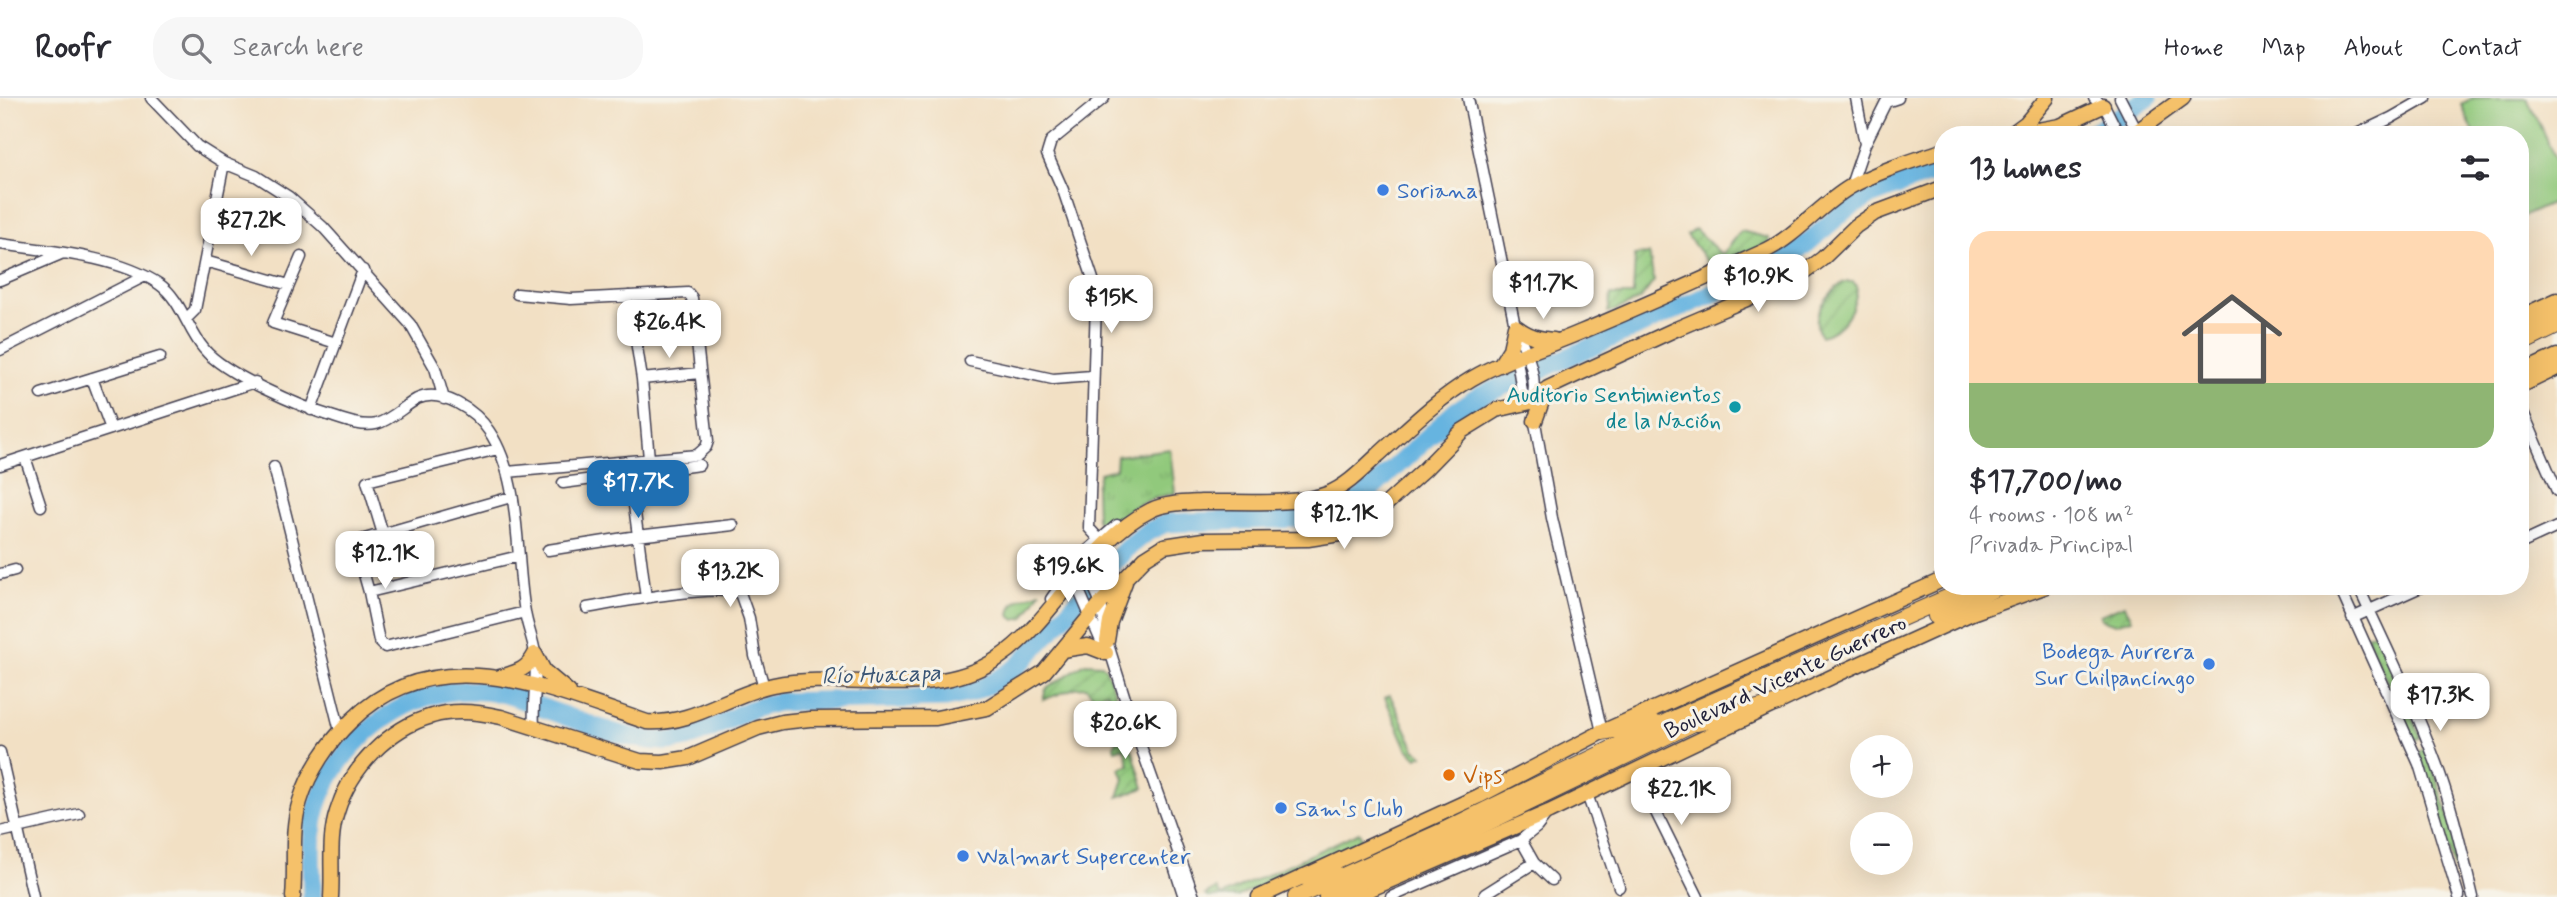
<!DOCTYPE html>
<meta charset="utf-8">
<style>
:root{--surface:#fff;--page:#f7f7f7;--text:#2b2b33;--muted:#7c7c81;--line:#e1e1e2;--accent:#1f6fb2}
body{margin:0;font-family:Mynerve,sans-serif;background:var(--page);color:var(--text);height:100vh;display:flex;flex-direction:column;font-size:26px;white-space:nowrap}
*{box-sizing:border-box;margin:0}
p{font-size:23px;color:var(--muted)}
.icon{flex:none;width:38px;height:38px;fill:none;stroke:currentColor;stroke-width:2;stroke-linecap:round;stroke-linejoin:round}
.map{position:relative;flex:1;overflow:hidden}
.side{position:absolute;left:1934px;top:28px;width:595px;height:469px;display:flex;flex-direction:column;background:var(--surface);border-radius:28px;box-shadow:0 7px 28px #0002}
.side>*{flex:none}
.tools{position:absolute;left:1850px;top:637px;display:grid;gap:14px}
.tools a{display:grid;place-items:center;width:63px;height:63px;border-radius:50%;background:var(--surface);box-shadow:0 7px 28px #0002;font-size:35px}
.price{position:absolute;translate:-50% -60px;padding:0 16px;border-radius:14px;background:#fff;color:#222;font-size:23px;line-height:46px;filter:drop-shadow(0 2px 4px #0008)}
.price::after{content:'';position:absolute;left:50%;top:42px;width:21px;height:16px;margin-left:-10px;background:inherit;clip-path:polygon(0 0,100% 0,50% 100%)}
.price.selected{background:var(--accent);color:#fff}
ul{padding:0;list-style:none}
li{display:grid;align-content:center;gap:14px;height:371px;padding:0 35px}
li span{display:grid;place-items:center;height:217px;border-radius:21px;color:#555}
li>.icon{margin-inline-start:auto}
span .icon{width:126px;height:126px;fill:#fffc;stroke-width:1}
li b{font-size:30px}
h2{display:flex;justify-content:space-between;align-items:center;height:84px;padding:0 35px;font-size:30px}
header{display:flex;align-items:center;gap:42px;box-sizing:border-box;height:98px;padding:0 35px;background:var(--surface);border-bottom:2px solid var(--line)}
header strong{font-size:33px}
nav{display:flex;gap:38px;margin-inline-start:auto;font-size:24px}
.search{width:490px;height:63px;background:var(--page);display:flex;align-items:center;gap:18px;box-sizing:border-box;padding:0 24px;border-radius:28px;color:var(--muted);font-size:26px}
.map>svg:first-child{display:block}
</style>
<header>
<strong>Roofr</strong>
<div class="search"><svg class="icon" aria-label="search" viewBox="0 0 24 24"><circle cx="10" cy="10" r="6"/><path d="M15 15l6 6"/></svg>Search here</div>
<nav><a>Home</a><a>Map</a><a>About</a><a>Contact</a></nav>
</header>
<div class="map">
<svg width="2557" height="799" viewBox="0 0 2557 799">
<defs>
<pattern id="park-tufts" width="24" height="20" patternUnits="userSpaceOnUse" patternTransform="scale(1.75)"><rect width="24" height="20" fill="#91c97c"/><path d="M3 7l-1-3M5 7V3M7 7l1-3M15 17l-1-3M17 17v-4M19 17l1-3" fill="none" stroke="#7dac6c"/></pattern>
<pattern id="garden-furrows" width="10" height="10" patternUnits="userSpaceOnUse" patternTransform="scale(1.75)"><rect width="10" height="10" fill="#91c97c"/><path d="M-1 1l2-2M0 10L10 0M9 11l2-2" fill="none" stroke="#7dac6c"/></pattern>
</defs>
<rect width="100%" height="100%" fill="#f7f3e8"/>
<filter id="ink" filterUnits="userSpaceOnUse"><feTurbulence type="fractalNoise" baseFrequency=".0143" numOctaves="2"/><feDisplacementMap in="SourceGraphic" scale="14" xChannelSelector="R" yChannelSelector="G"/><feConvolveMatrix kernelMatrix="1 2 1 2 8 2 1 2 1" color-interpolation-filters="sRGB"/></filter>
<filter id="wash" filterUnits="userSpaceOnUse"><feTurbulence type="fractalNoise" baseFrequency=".00686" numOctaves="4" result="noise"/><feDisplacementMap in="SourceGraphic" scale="28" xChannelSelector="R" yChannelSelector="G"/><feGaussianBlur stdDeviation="1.57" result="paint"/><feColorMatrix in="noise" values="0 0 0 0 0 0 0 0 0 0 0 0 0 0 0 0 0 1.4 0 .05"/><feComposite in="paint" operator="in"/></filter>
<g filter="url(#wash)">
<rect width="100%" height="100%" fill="#f2e0c4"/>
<path fill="url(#park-tufts)" stroke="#5a765c" stroke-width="2" d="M 1170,351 L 1175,395 C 1162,398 1149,401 1137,407 C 1123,414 1115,428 1097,423 L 1096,390 L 1100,375 L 1116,371 L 1117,358 Z"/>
<path fill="url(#garden-furrows)" stroke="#5a765c" stroke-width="2" d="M 1695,131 L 1722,157 L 1741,133 L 1769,140 L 1769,145 C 1750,154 1729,170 1708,165 L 1687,137 Z
M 1649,156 L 1654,183 L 1640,202 L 1608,215 L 1611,197 L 1633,197 L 1635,157 Z
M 1844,184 L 1853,184 L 1857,188 C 1857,209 1842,234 1821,238 C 1808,219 1828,195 1844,184 Z
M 1041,493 L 1024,520 L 1015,522 L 1010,518 C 1011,498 1027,501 1041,493 Z
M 2124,507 L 2132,521 L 2115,526 L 2101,521 L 2100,517 Z
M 2376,533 L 2421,639 L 2413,643 L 2366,537 Z
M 1085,565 L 1102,566 L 1106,571 C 1111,585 1133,629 1107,630 L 1105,623 L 1115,618 L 1107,594 L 1095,599 L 1086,589 L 1075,590 L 1043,602 L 1046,591 Z
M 1390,597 L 1415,651 L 1423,657 L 1417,660 L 1407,650 L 1385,600 Z
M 1117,643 L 1121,643 L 1132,651 L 1144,690 L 1118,699 L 1124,681 L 1120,670 L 1129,667 L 1124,649 L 1115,652 L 1114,648 Z
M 2426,650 L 2448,715 L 2462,770 L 2455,772 L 2419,654 Z
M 1359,734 L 1362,741 L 1237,799 L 1207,799 L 1205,797 L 1216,791 L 1221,798 Z"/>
<path fill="#91c97c" stroke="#5a765c" stroke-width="2" d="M 2473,0 L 2527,0 L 2557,65 L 2557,103 L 2520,120 L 2520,37 L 2475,37 L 2461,6 Z"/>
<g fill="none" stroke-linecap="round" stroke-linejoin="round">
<path stroke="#66b4e0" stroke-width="19" d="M 2086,37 L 2102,30 L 2148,0
M 312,799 C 312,769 308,738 317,709 C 334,653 389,604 447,594 C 465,591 487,593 505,596 C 517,599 529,605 540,609 C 580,623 620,641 663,643 C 691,645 722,624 747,613 C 757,609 768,607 778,604 L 946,600 L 969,595 L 994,584 L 1017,569 L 1126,451 L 1147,434 L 1166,425 L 1303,420 L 1343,410 L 1363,399 L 1456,313 L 1478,299 L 1777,167 L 1804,148 L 1844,113 L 1870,98 L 1942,71"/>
</g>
</g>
<g filter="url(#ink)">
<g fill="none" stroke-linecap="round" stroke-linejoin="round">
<defs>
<path id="minor" d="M 151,0 L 197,48 L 224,65 L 256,78 L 289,99 L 323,129 L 410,226 L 435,270 L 444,301
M 1468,0 L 1515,228 C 1525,252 1539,277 1532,303
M 1856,0 L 1865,46
M 2094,0 L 2106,11 L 2119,37
M 2120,0 L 2139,37
M 2355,37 L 2391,20 L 2426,0
M 1850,90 L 1865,46 L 1886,4 L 1898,0
M 0,146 C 49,153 117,158 159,186 C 181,201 187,231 204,251 C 224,276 301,309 334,319 C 346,323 363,329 376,326 C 391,322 403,309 417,301 C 441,289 476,313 489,333 C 522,382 515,458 525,514 C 527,528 533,541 535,555 C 538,580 532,605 534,630
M 301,159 L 273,225 L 336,245
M 205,163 L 289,187
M 0,182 L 61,156
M 629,198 L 642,281 L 649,361
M 186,221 L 195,212 L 224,65
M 0,252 L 145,178
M 1516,255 L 1522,294 L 1531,304
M 970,263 L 1053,281 L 1092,278
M 92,280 L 111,331
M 642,281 L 700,275
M 41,296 L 160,259
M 2520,307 L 2557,393
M 311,312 L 363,172
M 1534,319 L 1552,420 L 1602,634
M 25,359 L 41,408
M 0,367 L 255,284
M 274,369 L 340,633
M 507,374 L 697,357 L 706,349 L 708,343 L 692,200 L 688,195 L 571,201 L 517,196
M 630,376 L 646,500
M 563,385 L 699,367
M 511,399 L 361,442 L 357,452 L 369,494 L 379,543 L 385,549 L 525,514
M 383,436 L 367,383 L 498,351
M 1099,441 L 1089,430 L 1096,204 L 1093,181 L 1063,92 L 1047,56 L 1051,43 L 1104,0
M 2520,446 L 2557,429
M 548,452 L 637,438 L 733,427
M 1080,459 L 1101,505 L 1107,543 L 1132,623 L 1194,799
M 1070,472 L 1104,550
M 0,476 L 15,472
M 2339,488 L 2419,666 L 2459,799
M 2358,488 C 2385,547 2414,605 2436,665 C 2452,708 2462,754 2473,799
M 369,494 L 519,458
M 1051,501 L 1080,459 L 1117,427
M 587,510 C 620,504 712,486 740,495 L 749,520 L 755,558 L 764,589
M 2352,520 L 2423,488
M 0,654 L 33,798
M 1636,674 L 1698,799
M 1587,696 L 1619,789
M 0,734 L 79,716
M 1521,742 L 1534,765 L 1552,782
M 1172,762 L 1184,799
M 1485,796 L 1534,765
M 1391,799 L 1521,742 L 1537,729 L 1547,716"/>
<path id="major" d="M 2011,36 L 2026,25 L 2047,0
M 2010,37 L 2060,28 L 2103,8
M 2132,37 L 2183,0
M 2520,219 L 2557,202
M 1500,267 L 1510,251 L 1515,228 C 1528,238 1538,241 1554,242
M 2520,275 L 2557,258
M 2520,288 L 2557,270
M 1535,323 L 1545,295
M 1107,543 L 1110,524 L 1125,484
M 1062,552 L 1088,548 L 1106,555
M 535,556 L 544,573 L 569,594
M 500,579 C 517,574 527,572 535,556
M 293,799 C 296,768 290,734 300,703 C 309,673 329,644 351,623 C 436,538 551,592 647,624 C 693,627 729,596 773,587 C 846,572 931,605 997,561 C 1057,521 1085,445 1151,412 C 1166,405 1184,405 1201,404 C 1236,403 1296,408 1327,396 C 1347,388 1362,372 1377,358 C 1407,331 1436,302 1471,281 C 1505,261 1544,250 1581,234 C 1644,208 1705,180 1767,152 C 1798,136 1820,107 1850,89 C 1878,73 1912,63 1942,53
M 331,799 C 333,770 328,741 337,714 C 350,670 389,630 432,618 C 454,611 479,614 501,619 L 640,663 L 663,664 L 688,660 L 758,630 L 782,624 L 810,621 L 936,620 L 987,610 L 1044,574 L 1101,505 L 1145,460 L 1164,448 L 1203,442 L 1308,441 L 1340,436 L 1374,417 L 1424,372 L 1462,333 L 1496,312 L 1531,304 L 1548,290 L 1565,282 L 1676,231 L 1796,180 L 1822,161 L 1856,128 L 1875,115 L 1942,90
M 1259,799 L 1479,698 L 1602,634 L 1942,482
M 1352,799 L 1549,714 L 1842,574 L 1972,515 L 2047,488"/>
<path id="highway" d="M 2520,233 L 2557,215
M 2520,246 L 2557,228
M 1936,518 L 2000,488
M 1697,625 L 1778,605
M 1602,634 L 1654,625
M 1304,779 L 1335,775
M 1296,799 L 1443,733 L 1673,621 L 1974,488
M 1327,799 L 1449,743 L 1704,620"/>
</defs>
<use href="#minor" stroke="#413e50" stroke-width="13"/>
<use href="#major" stroke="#413e50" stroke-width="17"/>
<use href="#highway" stroke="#413e50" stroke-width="18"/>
<use href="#minor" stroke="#fff" stroke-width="10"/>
<use href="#major" stroke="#f5c16b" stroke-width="14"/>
<use href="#highway" stroke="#f5c16b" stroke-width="16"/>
</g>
</g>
<g fill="#3f7fe0" stroke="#f7f3e8" stroke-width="2.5">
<circle cx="1383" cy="92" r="7"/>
<circle cx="2209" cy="566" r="7"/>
<circle cx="1281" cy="710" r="7"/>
<circle cx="963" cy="758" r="7"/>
</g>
<circle fill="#0f9aa8" stroke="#f7f3e8" stroke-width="2.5" cx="1735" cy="309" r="7"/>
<circle fill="#e8710a" stroke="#f7f3e8" stroke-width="2.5" cx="1449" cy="677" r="7"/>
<g text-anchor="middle" stroke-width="6" stroke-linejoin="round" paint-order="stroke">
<g font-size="23" fill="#366cbe" stroke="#f7f3e8" text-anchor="start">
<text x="1397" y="100">Soriana</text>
<text x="2195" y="561" text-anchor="end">Bodega Aurrera<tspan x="2195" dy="26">Sur Chilpancingo</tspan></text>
<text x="1295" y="718">Sam's Club</text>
<text x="977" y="766">Walmart Supercenter</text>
</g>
<g font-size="23" fill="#0d838f" stroke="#f7f3e8" text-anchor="end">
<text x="1721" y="304">Auditorio Sentimientos<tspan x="1721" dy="26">de la Nación</tspan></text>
</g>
<g font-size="23" fill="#22223b" stroke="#f7f3e8">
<text transform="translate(1785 578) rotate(-25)" y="8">Boulevard Vicente Guerrero</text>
</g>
<g font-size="23" fill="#c56008" stroke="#f7f3e8" text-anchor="start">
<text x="1463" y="685">Vips</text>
</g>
<g font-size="24" font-style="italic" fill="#3a5575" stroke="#f7f3e8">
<text transform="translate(881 576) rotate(-2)" y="8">Río Huacapa</text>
</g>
</g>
</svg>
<div class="tools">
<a>+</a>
<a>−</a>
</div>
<b class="price" style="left:251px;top:160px">$27.2K</b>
<b class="price" style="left:1758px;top:216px">$10.9K</b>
<b class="price" style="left:1543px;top:223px">$11.7K</b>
<b class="price" style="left:1111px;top:237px">$15K</b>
<b class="price" style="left:669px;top:262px">$26.4K</b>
<b class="price selected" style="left:638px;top:422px">$17.7K</b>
<b class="price" style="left:1344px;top:453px">$12.1K</b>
<b class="price" style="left:385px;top:493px">$12.1K</b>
<b class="price" style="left:1068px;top:506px">$19.6K</b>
<b class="price" style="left:730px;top:511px">$13.2K</b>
<b class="price" style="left:2440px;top:635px">$17.3K</b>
<b class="price" style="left:1125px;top:663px">$20.6K</b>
<b class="price" style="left:1681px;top:729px">$22.1K</b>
<section class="side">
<h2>13 homes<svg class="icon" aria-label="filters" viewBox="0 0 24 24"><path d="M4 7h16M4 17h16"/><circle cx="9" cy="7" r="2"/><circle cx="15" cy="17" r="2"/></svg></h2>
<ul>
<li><span style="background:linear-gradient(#ffd9b3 70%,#8fb573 0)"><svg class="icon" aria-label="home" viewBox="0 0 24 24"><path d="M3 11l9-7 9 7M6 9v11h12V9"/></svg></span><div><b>$17,700/mo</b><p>4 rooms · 108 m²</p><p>Privada Principal</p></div></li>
</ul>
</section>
</div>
